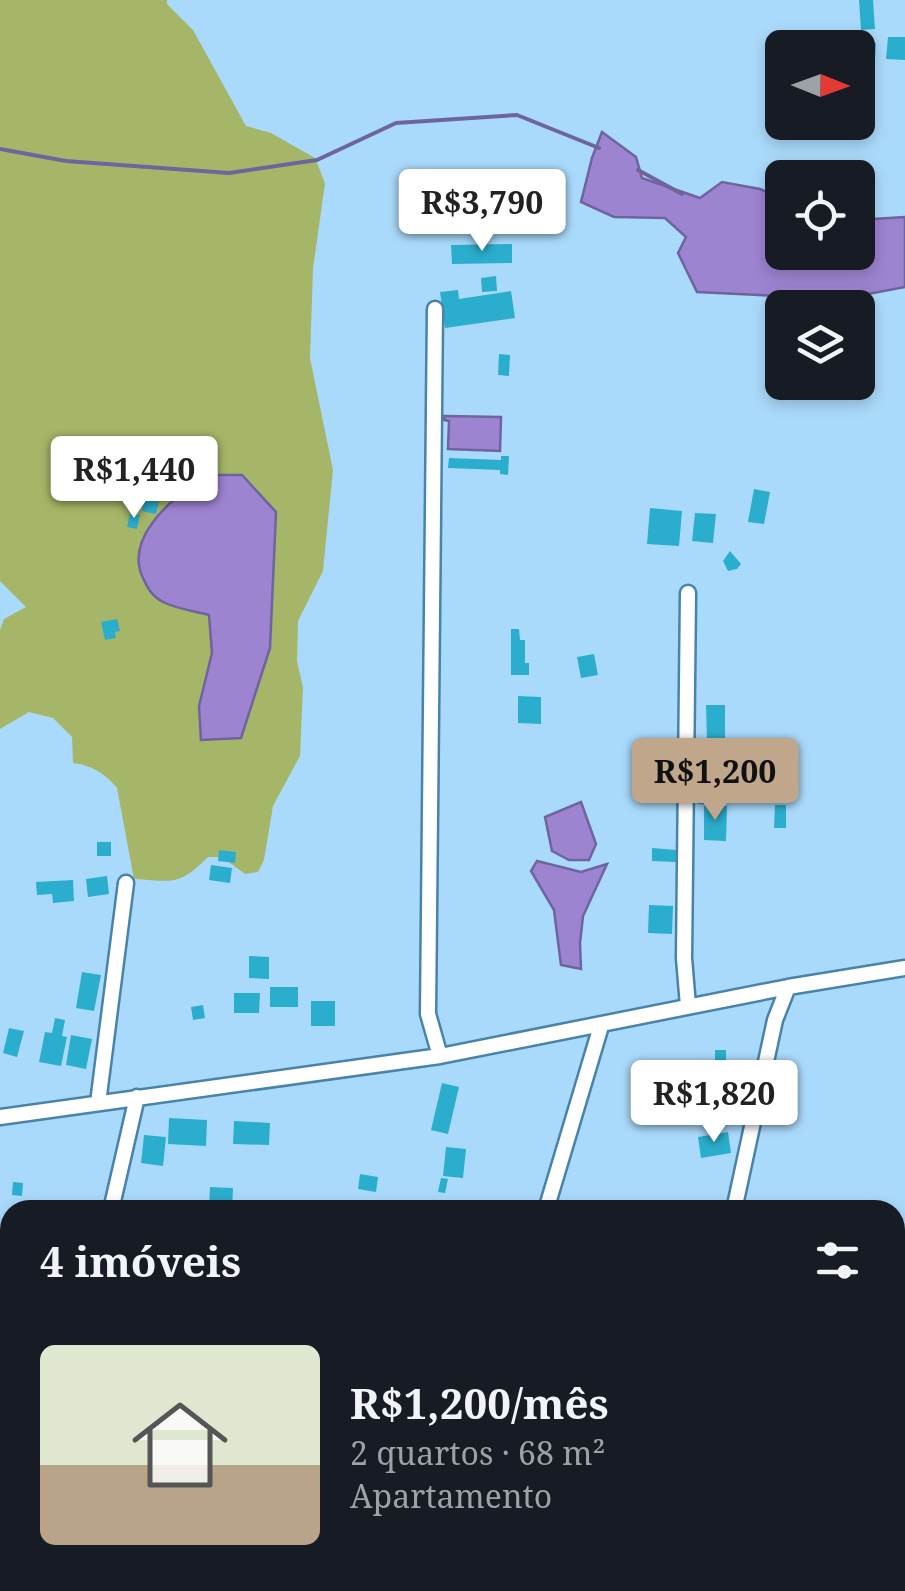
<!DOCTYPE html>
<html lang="pt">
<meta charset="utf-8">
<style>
:root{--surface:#171b24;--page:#242831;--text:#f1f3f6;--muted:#9ea1a6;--line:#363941;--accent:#c0a68a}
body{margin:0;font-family:"Noto Serif",serif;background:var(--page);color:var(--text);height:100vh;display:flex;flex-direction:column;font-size:38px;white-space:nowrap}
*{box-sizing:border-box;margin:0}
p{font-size:32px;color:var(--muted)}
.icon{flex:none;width:55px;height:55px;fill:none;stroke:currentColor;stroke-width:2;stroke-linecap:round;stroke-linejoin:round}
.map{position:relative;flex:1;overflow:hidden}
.panel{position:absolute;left:0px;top:1200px;width:905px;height:392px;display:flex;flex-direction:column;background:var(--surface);border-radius:30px 30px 0 0;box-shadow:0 5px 15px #0003}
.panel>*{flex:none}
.needle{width:65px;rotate:91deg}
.controls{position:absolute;left:765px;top:30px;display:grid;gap:20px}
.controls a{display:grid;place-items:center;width:110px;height:110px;border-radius:15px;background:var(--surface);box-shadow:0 5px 15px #0003;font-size:50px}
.price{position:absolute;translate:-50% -85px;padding:0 22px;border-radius:10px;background:#fff;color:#222;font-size:32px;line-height:65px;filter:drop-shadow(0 2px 5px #0008)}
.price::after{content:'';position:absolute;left:50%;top:60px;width:30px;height:22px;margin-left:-15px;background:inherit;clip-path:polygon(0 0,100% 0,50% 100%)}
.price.selected{background:var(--accent);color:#111}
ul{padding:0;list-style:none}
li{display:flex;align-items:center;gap:30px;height:250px;padding:0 40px}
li+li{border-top:2px solid var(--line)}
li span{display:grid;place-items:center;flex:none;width:280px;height:200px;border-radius:15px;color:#555}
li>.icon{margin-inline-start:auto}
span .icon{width:120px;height:120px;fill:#fffc;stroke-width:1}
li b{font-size:42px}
h2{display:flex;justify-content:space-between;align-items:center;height:120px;padding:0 40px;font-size:42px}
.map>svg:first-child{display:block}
</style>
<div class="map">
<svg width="905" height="1591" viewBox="0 0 905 1591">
<rect width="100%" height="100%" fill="#aadafb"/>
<path fill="#a6b668" d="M 0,0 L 167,0 L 167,4 L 193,30 L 246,126 L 271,133 L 315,158 L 325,183 L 313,269 L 310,358 L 333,470 L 323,571 L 298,621 L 297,661 L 303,688 L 300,756 L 273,806 L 264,860 L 258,872 L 245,874 L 222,857 L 208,857 C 178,887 173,881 134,879 L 117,788 C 106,774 91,765 73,763 L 72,737 L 53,718 L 29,712 L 0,729 L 0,630 L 4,619 L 26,607 L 0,581 Z"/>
<path fill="#9d84d1" stroke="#6e649e" stroke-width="2.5" d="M 602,132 L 636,157 L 642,178 L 700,198 L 722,182 L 760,189 L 782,198 L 782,252 L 858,252 L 858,220 L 905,217 L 905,287 L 842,299 L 697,292 L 678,253 L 686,237 L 665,218 L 614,217 L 581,202 L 592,158 Z
M 444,416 L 501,417 L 500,451 L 448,449 L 449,421 L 444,420 Z
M 203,475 L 242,475 L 276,512 L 270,648 L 241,738 L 201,740 L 199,706 L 212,653 L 209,615 C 194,611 177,609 163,602 C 152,596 148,589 143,578 C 123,536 175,498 203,475 Z
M 581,802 L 596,844 L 589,860 L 569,860 L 552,851 L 545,817 Z
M 537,861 L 581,872 L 607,864 L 583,916 L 580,943 L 581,969 L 561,965 L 554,910 L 531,871 Z"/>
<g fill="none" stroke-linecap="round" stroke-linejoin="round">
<path stroke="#6e649e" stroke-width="4" d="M 0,149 L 66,161 L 229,173 L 317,160 L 396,123 L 517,115 L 599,148
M 638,170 L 682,194"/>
</g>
<path fill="#2baecd" d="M 859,0 L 873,0 L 875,29 L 861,30 Z
M 888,37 L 905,37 L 905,60 L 886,59 Z
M 847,41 L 876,43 L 875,59 L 858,58 L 858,48 L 847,48 Z
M 512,244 L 512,263 L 452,264 L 451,245 Z
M 496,276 L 497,291 L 482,292 L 481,278 Z
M 458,290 L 459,299 L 511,291 L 515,318 L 445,328 L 440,292 Z
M 499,354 L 510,355 L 509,376 L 498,375 Z
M 501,456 L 509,456 L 508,475 L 500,474 L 500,470 L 448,468 L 449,458 L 501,460 Z
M 152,480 L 156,489 L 146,494 L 141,485 Z
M 754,489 L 770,492 L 764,524 L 748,522 Z
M 145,498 L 159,502 L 156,514 L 142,511 Z
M 650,508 L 682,511 L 679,546 L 647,544 Z
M 130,513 L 140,515 L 137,529 L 127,527 Z
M 695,513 L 716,514 L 713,543 L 692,541 Z
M 730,551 L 741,564 L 737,569 L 728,571 L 723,561 Z
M 117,619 L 120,631 L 115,632 L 116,638 L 105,640 L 101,622 Z
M 511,629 L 519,629 L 520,640 L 525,640 L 525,663 L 529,663 L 529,675 L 511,675 Z
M 594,654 L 598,675 L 581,678 L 577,657 Z
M 518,696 L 541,697 L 541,724 L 518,723 Z
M 706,705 L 725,705 L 725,742 L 707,742 Z
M 725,751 L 747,751 L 746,769 L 724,769 Z
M 698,769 L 718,770 L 716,805 L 697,804 Z
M 775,805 L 786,805 L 786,828 L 774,828 Z
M 704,806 L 727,806 L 726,841 L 704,840 Z
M 97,842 L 111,842 L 111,856 L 97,856 Z
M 652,848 L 677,850 L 676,862 L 652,861 Z
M 219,850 L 236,852 L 235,863 L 218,861 Z
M 211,865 L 232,868 L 230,883 L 209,880 Z
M 107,876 L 109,894 L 88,897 L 86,879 Z
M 73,880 L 74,901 L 53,903 L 52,894 L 37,895 L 36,882 Z
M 649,905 L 673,906 L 672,934 L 648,933 Z
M 249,956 L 269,957 L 269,979 L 249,978 Z
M 82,972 L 101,975 L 94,1011 L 76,1008 Z
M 270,987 L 298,987 L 298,1007 L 270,1007 Z
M 234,993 L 260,993 L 259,1013 L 234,1013 Z
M 311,1001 L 335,1001 L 335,1026 L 311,1026 Z
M 203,1005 L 205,1018 L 193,1020 L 191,1007 Z
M 55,1018 L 65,1020 L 62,1036 L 67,1037 L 61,1066 L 39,1062 L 45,1032 L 52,1033 Z
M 9,1028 L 24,1031 L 17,1057 L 3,1053 Z
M 71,1035 L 92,1039 L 86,1069 L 66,1065 Z
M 715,1050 L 726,1050 L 726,1068 L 715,1068 Z
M 442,1083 L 459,1087 L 448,1134 L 431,1130 Z
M 169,1118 L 207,1120 L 206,1146 L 168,1144 Z
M 234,1121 L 270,1123 L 269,1145 L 233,1144 Z
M 728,1132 L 731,1153 L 701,1158 L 698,1137 Z
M 144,1135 L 166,1137 L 163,1166 L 141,1163 Z
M 446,1147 L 466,1149 L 463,1178 L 443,1176 Z
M 360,1174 L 378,1177 L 376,1192 L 358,1189 Z
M 441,1178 L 448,1179 L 445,1193 L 438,1192 Z
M 13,1182 L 23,1183 L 22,1196 L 12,1195 Z
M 210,1187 L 233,1188 L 232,1210 L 209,1210 Z
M 0,1259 L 10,1260 L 10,1274 L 0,1272 Z
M 2,1493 L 10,1493 L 10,1508 L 2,1508 Z
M 10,1519 L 10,1562 L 0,1562 L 0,1520 Z"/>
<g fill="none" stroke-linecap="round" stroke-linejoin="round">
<defs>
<path id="minor" d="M 435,309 L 428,1014 L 440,1056
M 688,1006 L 684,958 L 688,593
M 98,1103 L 126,883
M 0,1117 L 440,1056 L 788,987 L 905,968
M 111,1210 L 137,1097
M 546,1210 L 601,1026
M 734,1210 L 775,1020 L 788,987
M 0,1339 L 10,1338
M 389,1582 L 391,1591
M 0,1587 L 29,1583
M 626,1591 L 654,1582
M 731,1591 L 774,1591"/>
</defs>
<use href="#minor" stroke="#4883a9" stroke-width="19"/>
<use href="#minor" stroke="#fff" stroke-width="14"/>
</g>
</svg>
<div class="controls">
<a><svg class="needle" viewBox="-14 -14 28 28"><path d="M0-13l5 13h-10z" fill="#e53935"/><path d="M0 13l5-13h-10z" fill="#9ea1a6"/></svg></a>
<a><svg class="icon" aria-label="locate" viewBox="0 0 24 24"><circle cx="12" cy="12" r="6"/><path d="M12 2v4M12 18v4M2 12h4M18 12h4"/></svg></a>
<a><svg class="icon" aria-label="layers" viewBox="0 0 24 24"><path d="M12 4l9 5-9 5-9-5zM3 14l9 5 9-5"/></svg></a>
</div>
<b class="price" style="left:482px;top:254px">R$3,790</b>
<b class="price" style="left:134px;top:521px">R$1,440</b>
<b class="price selected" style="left:715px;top:823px">R$1,200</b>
<b class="price" style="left:714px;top:1145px">R$1,820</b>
<section class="panel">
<h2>4 imóveis<svg class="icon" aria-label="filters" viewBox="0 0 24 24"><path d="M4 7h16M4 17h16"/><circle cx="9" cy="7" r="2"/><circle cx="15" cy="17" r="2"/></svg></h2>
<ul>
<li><span style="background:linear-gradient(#dfe7d0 60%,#b9a48a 0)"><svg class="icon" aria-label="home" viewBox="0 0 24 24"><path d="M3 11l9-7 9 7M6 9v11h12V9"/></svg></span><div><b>R$1,200/mês</b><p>2 quartos · 68 m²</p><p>Apartamento</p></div></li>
</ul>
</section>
</div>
